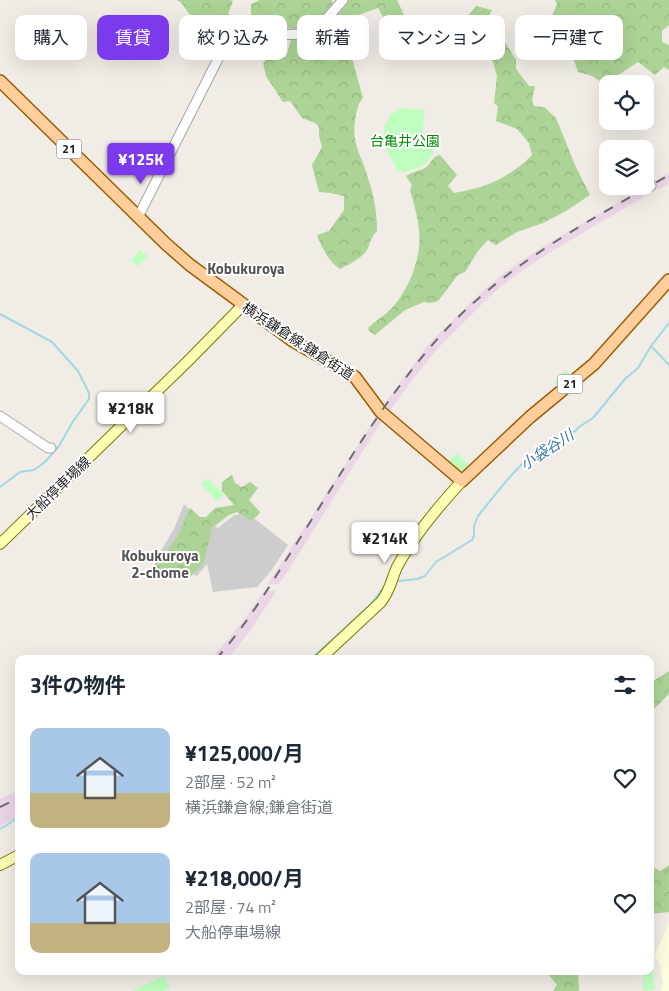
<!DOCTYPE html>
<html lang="ja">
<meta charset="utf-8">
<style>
:root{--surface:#fff;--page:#f6f6f7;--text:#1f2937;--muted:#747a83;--accent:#7c3aed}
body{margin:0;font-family:"Titillium Web","Noto Sans JP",sans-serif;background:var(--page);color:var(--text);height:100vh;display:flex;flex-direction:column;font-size:19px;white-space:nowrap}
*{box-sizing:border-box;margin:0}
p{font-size:16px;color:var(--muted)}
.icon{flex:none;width:28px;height:28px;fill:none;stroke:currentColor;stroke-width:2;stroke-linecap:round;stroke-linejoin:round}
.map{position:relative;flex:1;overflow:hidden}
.sheet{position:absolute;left:15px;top:655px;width:639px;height:320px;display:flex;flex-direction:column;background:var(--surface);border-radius:10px;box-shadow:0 5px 20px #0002}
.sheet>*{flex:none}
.top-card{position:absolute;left:15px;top:15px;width:640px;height:45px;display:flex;gap:10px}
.tools{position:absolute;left:599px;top:75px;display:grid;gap:10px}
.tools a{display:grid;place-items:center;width:55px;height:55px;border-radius:10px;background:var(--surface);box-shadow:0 5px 20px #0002;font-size:25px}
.price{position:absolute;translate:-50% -42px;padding:0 11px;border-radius:5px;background:#fff;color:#222;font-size:16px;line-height:32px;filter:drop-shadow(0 1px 2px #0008)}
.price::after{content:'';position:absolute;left:50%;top:30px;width:15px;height:11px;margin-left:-8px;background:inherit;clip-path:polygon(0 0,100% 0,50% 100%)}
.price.current{background:var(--accent);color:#fff}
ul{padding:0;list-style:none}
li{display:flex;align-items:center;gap:15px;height:125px;padding:0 15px}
li span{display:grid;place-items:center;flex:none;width:140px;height:100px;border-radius:10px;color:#555}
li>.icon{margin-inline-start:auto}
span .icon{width:60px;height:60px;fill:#fffc;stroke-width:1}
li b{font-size:21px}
h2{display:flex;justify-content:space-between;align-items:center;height:60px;padding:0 15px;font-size:21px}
.tag{padding:0 18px;border-radius:10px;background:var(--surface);box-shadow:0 5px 20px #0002;font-size:18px;line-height:45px}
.tag.current{background:var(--accent);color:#fff}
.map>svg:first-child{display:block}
</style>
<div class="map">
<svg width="669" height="991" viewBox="0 0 669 991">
<defs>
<pattern id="forest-crowns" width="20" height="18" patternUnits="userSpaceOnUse" patternTransform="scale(1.25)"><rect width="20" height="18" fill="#acd496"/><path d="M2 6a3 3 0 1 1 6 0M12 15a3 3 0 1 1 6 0" fill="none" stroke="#94b681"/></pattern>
</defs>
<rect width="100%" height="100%" fill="#f1ece5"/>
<path fill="#fffde0" d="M 669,923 L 669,991 L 661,991 L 663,984 L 660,966 L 658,961 L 654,957 Z"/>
<path fill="#cdcdcd" d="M 184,504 L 201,521 L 204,517 L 218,528 L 233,516 L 246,512 L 288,545 L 271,571 L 257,587 L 213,592 L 207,564 L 197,576 L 186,572 L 177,576 L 172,575 L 164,569 L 154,571 L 157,558 L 174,529 Z"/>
<path fill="#ebd6e8" d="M 669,173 L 669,183 L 658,190 L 653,182 Z
M 648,185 L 652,192 L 547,254 L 509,280 L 490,296 L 439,347 L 416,375 L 389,412 L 382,407 L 431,341 L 485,289 L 504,273 L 542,247 Z
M 378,414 L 383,419 L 290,568 L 279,584 L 267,585 Z
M 277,590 L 249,632 L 228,659 L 211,659 L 240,625 L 264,591 Z
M 19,790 L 19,814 L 0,827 L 0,799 Z"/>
<path fill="url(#forest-crowns)" d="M 177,0 L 230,0 L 233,1 L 228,14 L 251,23 L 251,4 L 260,0 L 332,0 L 333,7 L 347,0 L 397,0 L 405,17 L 402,27 L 403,51 L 396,54 L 387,51 L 389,28 L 378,8 L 356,16 L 350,29 L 355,33 L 354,41 L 347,40 L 363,98 C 359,102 357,109 356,115 C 350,143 361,153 368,178 C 374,196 377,213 377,231 C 370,238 371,242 367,250 C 361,259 349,264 340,269 C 329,262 322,248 317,235 L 329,231 L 344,210 L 344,196 L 331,193 L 319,192 L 312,165 L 322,147 L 319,136 L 319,127 L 315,123 L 302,118 L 290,101 L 283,102 L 266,76 L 263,63 L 272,55 L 286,57 L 294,29 L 269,27 L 238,38 L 219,41 C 211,31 201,27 193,19 C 187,13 185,4 177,0 Z
M 555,0 L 669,0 L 669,25 L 662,31 L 662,42 L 669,45 L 669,70 L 664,67 L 655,75 L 638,62 L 612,79 L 603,83 L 592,76 L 578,72 L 571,52 L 565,46 L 558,44 L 546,30 L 557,4 Z
M 476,6 L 492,10 L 487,20 L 491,32 L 502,37 L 516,60 L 516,69 L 529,86 L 535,86 L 532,100 L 534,106 L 544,107 L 556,118 L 575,165 L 590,195 L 566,211 L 543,223 L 517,232 L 496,245 L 488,240 L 478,251 L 465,272 L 458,275 L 438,301 L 431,303 L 424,302 L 405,310 L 375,335 L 370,332 L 368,328 C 375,321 384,316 391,309 C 399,301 405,290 410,280 C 425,244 420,225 410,190 L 412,185 L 406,176 C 412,172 419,171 425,168 C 431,164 432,156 440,155 L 457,175 L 448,186 L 454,193 C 486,188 509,178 532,155 L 529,143 L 517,129 L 496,121 L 498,106 L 494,103 L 497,76 L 488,45 L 479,26 L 468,16 Z
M 232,475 L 235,483 L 242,487 L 250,482 L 258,488 L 249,500 L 260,512 L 258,515 L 251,521 L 237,512 L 229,515 L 212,528 L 204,562 L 190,577 L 173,573 L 155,576 L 150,573 L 158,559 L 163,559 C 166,549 175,543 179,534 C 183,525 185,516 190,508 L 200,517 L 206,517 L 215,508 L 234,505 L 222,491 L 222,482 Z
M 669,671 L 669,694 L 655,708 L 650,711 L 650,683 Z
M 650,865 L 660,871 L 669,865 L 669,912 L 650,914 Z
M 550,971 L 578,971 L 579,991 L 553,991 L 557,985 L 548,974 Z"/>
<path fill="#beffbf" d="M 401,108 L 425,110 C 424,120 421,130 426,140 C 430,146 432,146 434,153 L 424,165 L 405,172 L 398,171 L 383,145 L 384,127 L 390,115 Z
M 140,250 L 148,256 L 138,266 L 131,261 Z
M 566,370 L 571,376 L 558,386 L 554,381 Z
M 457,453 L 469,466 L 464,471 L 459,471 L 448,462 Z
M 208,478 L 224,495 L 217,501 L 201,484 Z
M 650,966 L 652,966 L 655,989 L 644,991 L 642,971 L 650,971 Z
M 163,976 L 171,988 L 164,991 L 132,991 Z"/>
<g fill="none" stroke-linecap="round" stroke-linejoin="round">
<path stroke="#a1d8e3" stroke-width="2" d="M 652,347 L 669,365
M 0,487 L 20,472 L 34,470 L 45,462 L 59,446 L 72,423 L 89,399 L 89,393 L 78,371 L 52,342 L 0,314
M 399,581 L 417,579 L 425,576 L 436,562 L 472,540 L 474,536 L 474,526 L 478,516 L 507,480 L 525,461 L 565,441 L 579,427 L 593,418 L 625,379 L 638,368 L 651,346 L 669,323
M 311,659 L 370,605 L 384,587
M 0,829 L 7,825 L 19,816"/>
<defs>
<path id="tertiary" d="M 645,174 L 651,186
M 138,217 L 220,55 L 230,48 L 267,35 L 307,34 L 322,24 L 343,0
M 0,416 L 48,448 L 51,448"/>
<path id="secondary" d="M 0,544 L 187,362 L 243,305
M 320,659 L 381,602 C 391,589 391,580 397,567 C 414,535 438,507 462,481
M 0,865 L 19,855"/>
<path id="primary" d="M 0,81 L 166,244 L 190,265 L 293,341 L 355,377 L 381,412 L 462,481 L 530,417 L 594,364 L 669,280"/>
</defs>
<use href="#tertiary" stroke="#a6a6a6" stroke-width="11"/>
<use href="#secondary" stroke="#777d00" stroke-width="12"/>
<use href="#primary" stroke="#9b5e00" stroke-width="14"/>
<use href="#tertiary" stroke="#fff" stroke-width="9"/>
<use href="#secondary" stroke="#fffeb5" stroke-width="10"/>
<use href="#primary" stroke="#ffce9c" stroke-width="11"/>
<path stroke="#6d6d6d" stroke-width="2" stroke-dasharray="10 10" stroke-linecap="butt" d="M 216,659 C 243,629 265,594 286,560 C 333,488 376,410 433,344 C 497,269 585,223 669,175
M 0,807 L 19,798"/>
</g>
<g text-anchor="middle" stroke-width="4" stroke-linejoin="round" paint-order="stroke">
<g fill="#fff" stroke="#626262" stroke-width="1">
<rect x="56.5" y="139.5" width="25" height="19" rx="4"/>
<rect x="557.5" y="374.5" width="25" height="19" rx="4"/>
</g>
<g font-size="12" font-weight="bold" fill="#1f1f1f">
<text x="69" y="153">21</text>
<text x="570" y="388">21</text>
</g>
<g font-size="14" fill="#018a04" stroke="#fff">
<text x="405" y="146">台亀井公園</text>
</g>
<g font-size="14" fill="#1f1f1f" stroke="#fff">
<text transform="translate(298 341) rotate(33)" y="5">横浜鎌倉線;鎌倉街道</text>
<text transform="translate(58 488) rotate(-44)" y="5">大船停車場線</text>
</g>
<g font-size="15" font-weight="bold" fill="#525252" stroke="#fff">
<text x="246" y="274">Kobukuroya</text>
<text x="160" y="561">Kobukuroya<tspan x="160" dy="17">2-chome</tspan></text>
</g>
<g font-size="15" font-style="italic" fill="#3d79a8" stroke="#fff">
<text transform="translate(547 450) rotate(-33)" y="5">小袋谷川</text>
</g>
</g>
</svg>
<div class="tools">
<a><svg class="icon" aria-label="locate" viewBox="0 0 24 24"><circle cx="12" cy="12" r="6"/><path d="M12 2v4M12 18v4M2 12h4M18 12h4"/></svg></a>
<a><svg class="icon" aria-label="layers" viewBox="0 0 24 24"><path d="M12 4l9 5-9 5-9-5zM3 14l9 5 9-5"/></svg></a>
</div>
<b class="price current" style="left:141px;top:185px">¥125K</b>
<b class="price" style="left:131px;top:434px">¥218K</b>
<b class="price" style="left:385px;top:564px">¥214K</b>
<div class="top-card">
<a class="tag">購入</a>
<a class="tag current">賃貸</a>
<a class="tag">絞り込み</a>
<a class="tag">新着</a>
<a class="tag">マンション</a>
<a class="tag">一戸建て</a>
</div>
<section class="sheet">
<h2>3件の物件<svg class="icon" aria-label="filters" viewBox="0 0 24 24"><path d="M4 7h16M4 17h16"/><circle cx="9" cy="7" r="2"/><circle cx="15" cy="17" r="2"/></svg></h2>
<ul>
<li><span style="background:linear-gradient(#a9c7e8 65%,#c2b280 0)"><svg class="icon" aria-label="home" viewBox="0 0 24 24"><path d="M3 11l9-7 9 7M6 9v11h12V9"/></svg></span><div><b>¥125,000/月</b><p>2部屋 · 52 m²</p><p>横浜鎌倉線;鎌倉街道</p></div><svg class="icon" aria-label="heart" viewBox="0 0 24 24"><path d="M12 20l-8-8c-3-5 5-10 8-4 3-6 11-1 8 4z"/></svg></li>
<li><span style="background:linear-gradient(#a9c7e8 70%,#c2b280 0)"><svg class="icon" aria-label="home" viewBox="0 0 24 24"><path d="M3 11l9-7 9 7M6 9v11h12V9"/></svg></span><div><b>¥218,000/月</b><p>2部屋 · 74 m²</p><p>大船停車場線</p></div><svg class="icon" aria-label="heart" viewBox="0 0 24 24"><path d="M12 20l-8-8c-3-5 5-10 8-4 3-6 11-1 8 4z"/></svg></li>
</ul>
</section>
</div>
